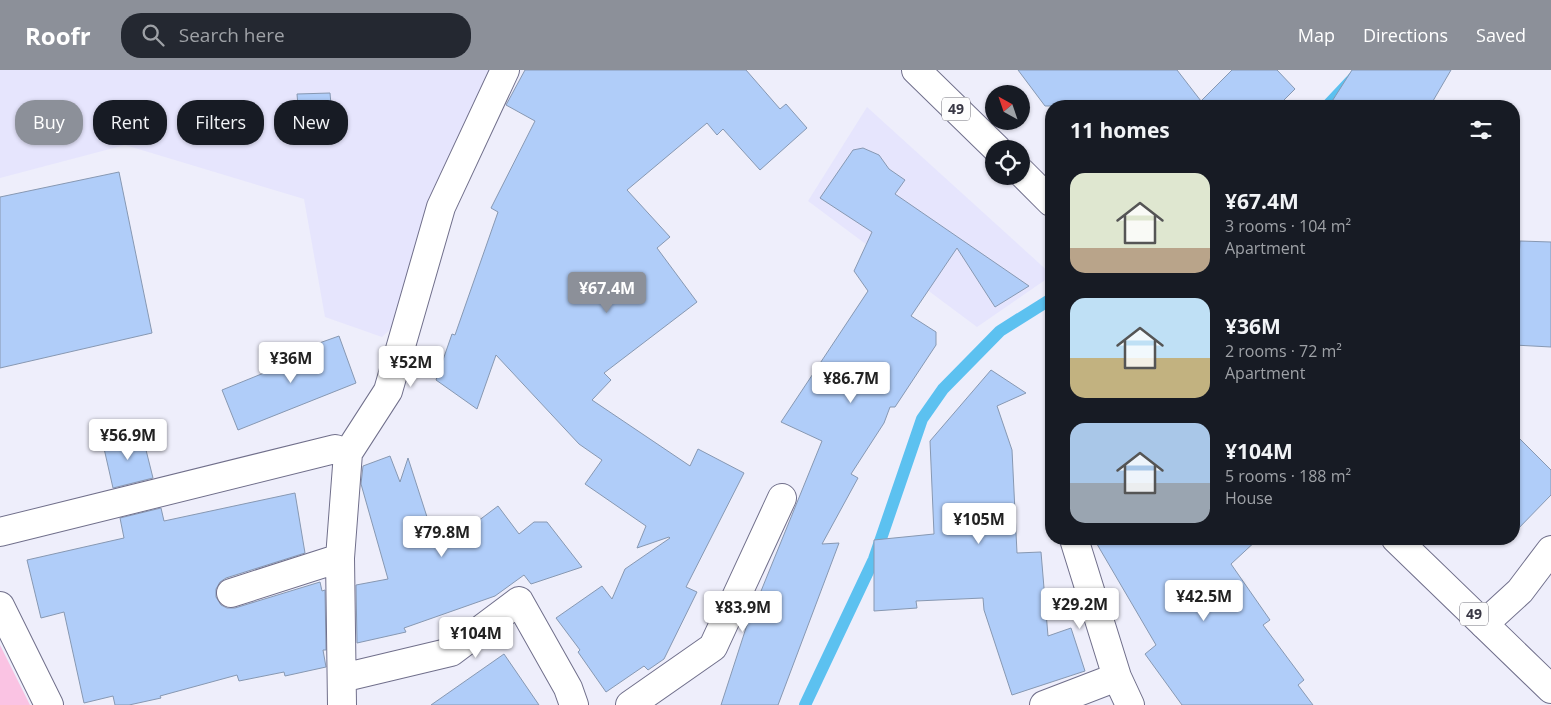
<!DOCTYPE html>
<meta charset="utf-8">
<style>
:root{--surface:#171b24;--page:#242831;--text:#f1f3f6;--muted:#9ea1a6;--accent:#8c9099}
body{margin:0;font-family:"Open Sans",sans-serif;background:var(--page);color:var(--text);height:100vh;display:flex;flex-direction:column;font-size:19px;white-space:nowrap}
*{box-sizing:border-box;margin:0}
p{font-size:16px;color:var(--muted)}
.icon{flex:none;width:28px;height:28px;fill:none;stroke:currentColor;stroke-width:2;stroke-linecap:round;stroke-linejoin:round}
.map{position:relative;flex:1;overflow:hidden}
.sheet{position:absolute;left:1045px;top:30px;width:475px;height:445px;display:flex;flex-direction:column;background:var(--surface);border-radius:20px;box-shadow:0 1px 4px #0004}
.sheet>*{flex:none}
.guide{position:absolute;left:15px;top:30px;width:475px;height:45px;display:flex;gap:10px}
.needle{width:32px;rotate:320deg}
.controls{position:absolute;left:985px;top:15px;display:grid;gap:10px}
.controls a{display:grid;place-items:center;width:45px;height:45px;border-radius:50%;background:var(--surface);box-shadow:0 1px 4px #0004;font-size:25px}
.price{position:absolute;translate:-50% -42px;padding:0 11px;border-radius:5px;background:#fff;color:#222;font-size:16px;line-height:32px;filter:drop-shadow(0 1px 2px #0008)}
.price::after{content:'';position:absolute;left:50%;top:30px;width:15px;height:11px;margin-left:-8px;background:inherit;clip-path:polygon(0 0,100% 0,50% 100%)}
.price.on{background:var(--accent);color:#fff}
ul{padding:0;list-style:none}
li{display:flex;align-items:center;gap:15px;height:125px;padding:0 25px}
li span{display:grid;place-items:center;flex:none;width:140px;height:100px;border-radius:15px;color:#555}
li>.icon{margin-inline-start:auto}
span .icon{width:60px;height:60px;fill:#fffc;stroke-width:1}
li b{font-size:21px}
h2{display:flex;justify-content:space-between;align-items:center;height:60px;padding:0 25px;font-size:21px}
.tag{padding:0 18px;border-radius:20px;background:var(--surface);box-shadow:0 1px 4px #0004;font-size:18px;line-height:45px}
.tag.on{background:var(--accent);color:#fff}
header{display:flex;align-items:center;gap:30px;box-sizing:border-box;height:70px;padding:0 25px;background:var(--accent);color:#fff}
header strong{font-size:24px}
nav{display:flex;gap:28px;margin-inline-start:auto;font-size:18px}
.search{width:350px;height:45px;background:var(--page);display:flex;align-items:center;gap:12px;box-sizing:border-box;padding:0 18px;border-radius:20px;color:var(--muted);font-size:19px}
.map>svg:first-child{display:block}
</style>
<header>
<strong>Roofr</strong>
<div class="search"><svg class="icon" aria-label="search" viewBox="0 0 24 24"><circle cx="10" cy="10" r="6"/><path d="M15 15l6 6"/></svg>Search here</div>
<nav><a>Map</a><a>Directions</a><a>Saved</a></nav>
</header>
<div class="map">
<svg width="1551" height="635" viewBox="0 0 1551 635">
<rect width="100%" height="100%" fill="#eeeefb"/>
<path fill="#e6e5fd" d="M 0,0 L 492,0 L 397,253 L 382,267 L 325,247 L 304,129 L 125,75 L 0,108 Z
M 867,37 L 1051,204 L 1051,206 L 977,257 L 808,131 Z"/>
<path fill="#fac3e3" d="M 0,575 L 30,635 L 0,635 Z"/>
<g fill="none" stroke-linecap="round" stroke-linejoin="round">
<path stroke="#5cc1f0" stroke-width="12" d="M 1327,36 L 1361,0
M 805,635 L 874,489 L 922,349 L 943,319 L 1000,261 L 1051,229"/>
</g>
<path fill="#b0cdf9" stroke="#8798b2" d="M 525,0 L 746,0 L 780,39 L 786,34 L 807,58 L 760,100 L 723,59 L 717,65 L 707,53 L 627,120 L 670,167 L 657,178 L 697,232 L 604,303 L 611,310 L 592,330 L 690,396 L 698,379 L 744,403 L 686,517 L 697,522 L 664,589 L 648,600 L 644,596 L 606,622 L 578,582 L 580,580 L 556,548 L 602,516 L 612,529 L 625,499 L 670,468 L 669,467 L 637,478 L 646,456 L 585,414 L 602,390 L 579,374 L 496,285 L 477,339 L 436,310 L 452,264 L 455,265 L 498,142 L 491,138 L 535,51 L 506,35 Z
M 1018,0 L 1177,0 L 1201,31 L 1232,0 L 1277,0 L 1295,19 L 1278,36 L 1045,36 Z
M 1352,0 L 1451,0 L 1430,36 L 1329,36 Z
M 330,23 L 334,68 L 301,72 L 297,24 Z
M 863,78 L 879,85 L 889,99 L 905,110 L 895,124 L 1029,216 L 995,237 L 957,178 L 911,246 L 936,262 L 936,275 L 895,337 L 890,337 L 884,353 L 851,404 L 858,408 L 822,474 L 839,473 L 778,635 L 721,635 L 746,558 L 822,371 L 781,352 L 868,221 L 854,201 L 872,162 L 820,128 L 853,80 Z
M 119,102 L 152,263 L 0,298 L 0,127 Z
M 1520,171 L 1551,172 L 1551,277 L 1514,275 Z
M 339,266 L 356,313 L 238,360 L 222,320 L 296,290 L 294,282 Z
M 991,300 L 1026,323 L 997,336 L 1012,380 L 1017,483 L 1041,482 L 1048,566 L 1071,558 L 1085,601 L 1012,625 L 984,540 L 983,528 L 916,531 L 917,538 L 874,541 L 874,470 L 934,464 L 930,371 Z
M 1514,363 L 1551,400 L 1551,425 L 1514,463 Z
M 142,364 L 153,408 L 113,418 L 103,374 Z
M 390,386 L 400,412 L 408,388 L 438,481 L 498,436 L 519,464 L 534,452 L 547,452 L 582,497 L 531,514 L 524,505 L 495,526 L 404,558 L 406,562 L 357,573 L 356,515 L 388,509 L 361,414 L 363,396 Z
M 295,423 L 305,483 L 226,508 L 220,512 L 216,519 L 216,527 L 221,535 L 227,538 L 235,538 L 320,512 L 322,521 L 325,520 L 326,580 L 323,580 L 326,597 L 285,606 L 284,602 L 239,611 L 237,605 L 160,626 L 161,628 L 129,635 L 115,635 L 113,626 L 84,633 L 64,542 L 41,548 L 27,490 L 124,468 L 120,448 L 161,438 L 164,451 Z
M 1094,469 L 1258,469 L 1231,494 L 1270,550 L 1263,555 L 1304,610 L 1298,615 L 1313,635 L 1182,635 L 1145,584 L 1156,575 Z
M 504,584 L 539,635 L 431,635 Z"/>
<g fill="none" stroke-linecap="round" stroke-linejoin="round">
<defs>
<path id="minor" d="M 0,462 L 335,379 L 348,383
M 1074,469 L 1117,607 L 1130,635
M 231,523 L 340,488
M 0,536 L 49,635
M 1484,554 L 1520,521 L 1551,480
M 342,608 L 451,582 L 519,531 L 568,618 L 574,635
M 342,635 L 340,488 L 348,383 L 388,321 L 441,137 L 505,0
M 630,635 L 713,577 L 782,428
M 1044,635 L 1117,607"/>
<path id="primary" d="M 916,0 L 997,79
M 1021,102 L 1051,132
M 1396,469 L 1551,619"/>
</defs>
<use href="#minor" stroke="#706f8b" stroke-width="30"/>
<use href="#primary" stroke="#706f8b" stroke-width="30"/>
<use href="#minor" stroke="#fff" stroke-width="28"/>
<use href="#primary" stroke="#fff" stroke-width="28"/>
</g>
<g text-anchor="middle" stroke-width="4.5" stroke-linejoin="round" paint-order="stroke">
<g fill="#fdfdfd" stroke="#73727c" stroke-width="1">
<rect x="942" y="27.5" width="28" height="23" rx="4"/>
<rect x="1460" y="532.5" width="28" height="23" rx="4"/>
</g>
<g font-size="14" font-weight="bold" fill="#383744">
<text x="956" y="44">49</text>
<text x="1474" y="549">49</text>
</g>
</g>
</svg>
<div class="controls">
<a><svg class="needle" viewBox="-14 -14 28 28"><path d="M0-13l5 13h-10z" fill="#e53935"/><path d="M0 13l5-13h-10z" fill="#9ea1a6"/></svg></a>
<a><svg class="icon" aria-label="locate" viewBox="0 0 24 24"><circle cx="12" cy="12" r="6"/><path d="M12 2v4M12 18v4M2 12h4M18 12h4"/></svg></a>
</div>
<b class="price on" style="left:607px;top:244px">¥67.4M</b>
<b class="price" style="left:291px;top:314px">¥36M</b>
<b class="price" style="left:411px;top:318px">¥52M</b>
<b class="price" style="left:851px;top:334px">¥86.7M</b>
<b class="price" style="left:128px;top:391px">¥56.9M</b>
<b class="price" style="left:979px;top:475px">¥105M</b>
<b class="price" style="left:442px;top:488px">¥79.8M</b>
<b class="price" style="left:1204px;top:552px">¥42.5M</b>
<b class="price" style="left:1080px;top:560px">¥29.2M</b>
<b class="price" style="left:743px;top:563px">¥83.9M</b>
<b class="price" style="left:476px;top:589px">¥104M</b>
<div class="guide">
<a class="tag on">Buy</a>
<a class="tag">Rent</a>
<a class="tag">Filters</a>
<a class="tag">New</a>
</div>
<section class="sheet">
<h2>11 homes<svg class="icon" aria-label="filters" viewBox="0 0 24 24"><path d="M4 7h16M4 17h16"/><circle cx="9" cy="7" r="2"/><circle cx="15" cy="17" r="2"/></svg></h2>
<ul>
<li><span style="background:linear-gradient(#dfe7d0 75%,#b9a48a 0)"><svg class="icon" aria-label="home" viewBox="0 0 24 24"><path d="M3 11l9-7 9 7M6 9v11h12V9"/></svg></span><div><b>¥67.4M</b><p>3 rooms · 104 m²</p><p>Apartment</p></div></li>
<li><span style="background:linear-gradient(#bfe0f5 60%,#c2b280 0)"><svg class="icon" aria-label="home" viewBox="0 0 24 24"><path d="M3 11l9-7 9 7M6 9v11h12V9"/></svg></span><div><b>¥36M</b><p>2 rooms · 72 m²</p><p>Apartment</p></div></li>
<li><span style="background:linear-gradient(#a9c7e8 60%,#9aa5b1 0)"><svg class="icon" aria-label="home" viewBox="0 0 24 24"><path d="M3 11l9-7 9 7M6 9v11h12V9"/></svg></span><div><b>¥104M</b><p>5 rooms · 188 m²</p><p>House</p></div></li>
</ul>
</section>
</div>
